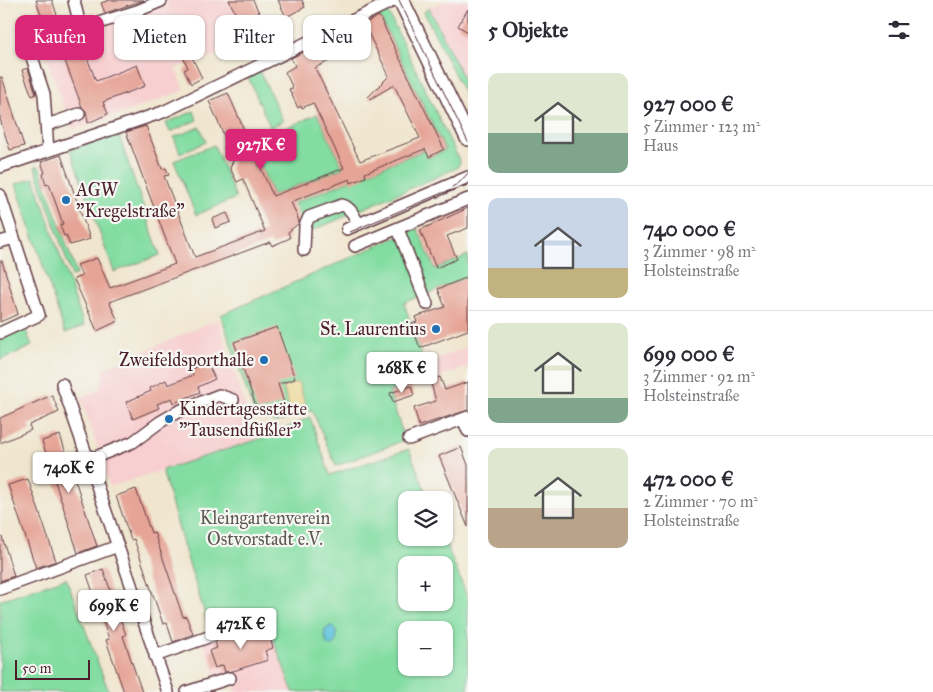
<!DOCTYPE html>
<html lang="de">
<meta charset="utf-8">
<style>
:root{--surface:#fff;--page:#f7f7f7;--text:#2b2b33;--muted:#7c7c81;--line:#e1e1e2;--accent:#db2777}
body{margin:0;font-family:"IM FELL Great Primer",serif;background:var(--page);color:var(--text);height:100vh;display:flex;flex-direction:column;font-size:19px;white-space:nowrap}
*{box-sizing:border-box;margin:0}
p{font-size:16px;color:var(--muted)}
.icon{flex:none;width:28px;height:28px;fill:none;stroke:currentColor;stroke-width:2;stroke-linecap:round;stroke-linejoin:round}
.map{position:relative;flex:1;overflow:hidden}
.details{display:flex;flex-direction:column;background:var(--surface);width:465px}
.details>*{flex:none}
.top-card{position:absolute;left:15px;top:15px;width:378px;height:45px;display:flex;gap:10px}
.tools{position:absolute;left:398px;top:491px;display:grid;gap:10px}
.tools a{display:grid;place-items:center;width:55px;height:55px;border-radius:10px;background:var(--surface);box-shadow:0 1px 4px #0004;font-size:25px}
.scale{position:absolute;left:15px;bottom:12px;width:75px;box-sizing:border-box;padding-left:5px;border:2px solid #4a1f2b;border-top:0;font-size:14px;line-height:18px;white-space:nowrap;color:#4a1f2b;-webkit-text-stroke:4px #f6f6f2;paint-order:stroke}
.price{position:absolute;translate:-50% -42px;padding:0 11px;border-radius:5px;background:#fff;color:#222;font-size:16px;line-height:32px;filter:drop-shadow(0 1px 2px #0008)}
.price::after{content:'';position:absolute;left:50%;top:30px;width:15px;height:11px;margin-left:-8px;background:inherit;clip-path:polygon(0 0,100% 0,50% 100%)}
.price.current{background:var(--accent);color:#fff}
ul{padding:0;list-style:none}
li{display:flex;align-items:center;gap:15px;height:125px;padding:0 20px}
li+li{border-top:1px solid var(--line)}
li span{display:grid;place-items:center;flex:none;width:140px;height:100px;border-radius:10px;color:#555}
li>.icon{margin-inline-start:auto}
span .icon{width:60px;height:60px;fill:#fffc;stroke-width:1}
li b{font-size:21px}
h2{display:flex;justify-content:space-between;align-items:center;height:60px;padding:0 20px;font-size:21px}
.tag{padding:0 18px;border-radius:10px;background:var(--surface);box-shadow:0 1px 4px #0004;font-size:18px;line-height:45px}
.tag.current{background:var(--accent);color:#fff}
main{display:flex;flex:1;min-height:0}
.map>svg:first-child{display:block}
</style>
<main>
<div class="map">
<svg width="468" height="692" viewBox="0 0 468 692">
<rect width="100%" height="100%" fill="#f6f6f2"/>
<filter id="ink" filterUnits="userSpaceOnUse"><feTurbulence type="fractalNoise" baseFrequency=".02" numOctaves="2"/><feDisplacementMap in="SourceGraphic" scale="10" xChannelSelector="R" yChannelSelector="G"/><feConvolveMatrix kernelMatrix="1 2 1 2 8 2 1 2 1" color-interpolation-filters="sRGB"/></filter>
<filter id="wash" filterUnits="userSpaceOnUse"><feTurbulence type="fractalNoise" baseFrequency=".0096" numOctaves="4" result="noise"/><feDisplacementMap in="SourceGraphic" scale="20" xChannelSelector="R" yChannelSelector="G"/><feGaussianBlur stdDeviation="1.12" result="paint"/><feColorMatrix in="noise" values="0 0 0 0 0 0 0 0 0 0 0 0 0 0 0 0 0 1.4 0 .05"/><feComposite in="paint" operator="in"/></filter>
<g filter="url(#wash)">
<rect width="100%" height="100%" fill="#f0e6cf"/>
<path fill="#f7cfd0" d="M 164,0 L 254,0 L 270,31 L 195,64 L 193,61 L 175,69 L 185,90 L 81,128 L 80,126 L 72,129 L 43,48 L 164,3 L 170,13 Z
M 448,0 L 468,0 L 468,88 L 429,8 Z
M 218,319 L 256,440 L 110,487 L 81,398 L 93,393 L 99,389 L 102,383 L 104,369 Z
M 468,347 L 468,367 L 430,380 L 424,363 Z
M 263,611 L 293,692 L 236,692 L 233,682 L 219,686 L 203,641 L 214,637 L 216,625 Z"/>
<path fill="#83dda2" stroke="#667e66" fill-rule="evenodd" d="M 429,8 L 468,88 L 468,102 L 424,12 Z
M 388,12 L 460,162 L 457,168 L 307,233 L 294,203 L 424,150 L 428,158 L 445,150 L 379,15 Z
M 265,67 L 266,69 L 260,71 L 283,121 L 270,127 L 248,77 Z
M 194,111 L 197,120 L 170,132 L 166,123 Z
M 317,114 L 343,168 L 273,195 L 251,144 Z
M 200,127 L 206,142 L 180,153 L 174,137 Z
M 118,133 L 160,255 L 114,272 L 70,150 Z
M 214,145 L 236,198 L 196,215 L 174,161 Z
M 39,166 L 77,274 L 72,276 L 35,167 Z
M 34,178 L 84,326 L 65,333 L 16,184 Z
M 417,228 L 435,269 L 468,255 L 468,277 L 404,303 L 429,379 L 389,392 L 405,440 L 336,466 L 312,410 L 276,422 L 255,415 L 221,315 Z
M 25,328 L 32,346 L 0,360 L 0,339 Z
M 310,417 L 330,475 L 409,449 L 429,500 L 406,500 L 406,538 L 444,538 L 468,599 L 468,692 L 293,692 L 263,612 L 209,627 L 185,551 L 162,470 L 269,436 ZM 406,565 L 444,565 L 444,602 L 406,602 ZM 406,630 L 444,630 L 444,668 L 406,668 Z
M 66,578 L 109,692 L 0,692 L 0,600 Z"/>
<path fill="#eeda9e" stroke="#9c7c64" d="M 298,382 L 307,410 L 292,415 L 283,387 Z"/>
<path fill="#5fc5dd" stroke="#547284" d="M 330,626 L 333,626 C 337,631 338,639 334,644 L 329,646 L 327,644 L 324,631 Z"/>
<g id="blocks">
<path fill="#e6a497" d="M 36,0 L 52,0 L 57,15 L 43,20 Z
M 110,0 L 144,0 L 105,13 L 101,3 Z
M 229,0 L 253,0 L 263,21 L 270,18 L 274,28 L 267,31 L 265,27 L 232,43 L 228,36 L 243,29 Z
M 278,0 L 302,0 L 305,7 L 286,17 Z
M 468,9 L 468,32 L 458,26 Z
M 379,16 L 444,149 L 429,157 L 425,149 L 365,173 L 366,177 L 351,183 L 350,179 L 291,202 L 299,221 L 298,224 L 288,232 L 290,238 L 272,246 L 270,242 L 109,302 L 118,321 L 97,331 L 74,279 L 82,276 L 77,265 L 97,258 L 110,288 L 175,264 L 126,132 L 146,126 L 162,169 L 166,168 L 169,175 L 164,176 L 195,257 L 265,231 L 243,179 L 237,182 L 230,168 L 238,149 L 227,154 L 224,147 L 228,145 L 209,101 L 228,93 L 273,196 L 344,168 L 313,103 L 302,108 L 301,106 L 298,108 L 289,89 L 293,88 L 285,72 L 295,66 L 291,58 L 341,34 L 349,51 L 315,68 L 360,161 L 420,138 L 394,85 L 370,99 L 368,97 L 389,76 L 364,24 Z
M 81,42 L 96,81 L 137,65 L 145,86 L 103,102 L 108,114 L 88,123 L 86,111 L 82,107 L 61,50 Z
M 190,53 L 202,78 L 191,84 L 184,70 L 188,68 L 183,57 Z
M 28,68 L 36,94 L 32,96 L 22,70 Z
M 0,77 L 2,77 L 24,146 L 10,150 L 0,119 Z
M 61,155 L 90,239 L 70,245 L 66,235 L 64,236 L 60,225 L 63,224 L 49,184 L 46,185 L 43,174 L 45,173 L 41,162 Z
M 468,208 L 468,228 L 447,236 L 457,259 L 436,268 L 420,230 Z
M 227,213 L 231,222 L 215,228 L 212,219 Z
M 0,261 L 2,261 L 18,314 L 0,322 Z
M 468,277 L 468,330 L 420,348 L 411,324 L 417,322 L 415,317 L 445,307 L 438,289 Z
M 277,327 L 295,379 L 278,384 L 284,403 L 258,412 L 234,342 Z
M 207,362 L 215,379 L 198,387 L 200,392 L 174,403 L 172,398 L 157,404 L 159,408 L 133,419 L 126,402 L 151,391 L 150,388 L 166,380 L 168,385 L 193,375 L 191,369 Z
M 440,377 L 445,390 L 468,382 L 468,410 L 419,426 L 414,408 L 436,401 L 430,380 Z
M 411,386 L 414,395 L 393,402 L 390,393 Z
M 52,395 L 59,412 L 29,425 L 31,430 L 0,443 L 0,418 Z
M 60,435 L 97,546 L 78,553 L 42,441 Z
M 461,447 L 468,465 L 468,527 L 439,456 Z
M 28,479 L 56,561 L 36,568 L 8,485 Z
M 136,489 L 151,533 L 154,532 L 183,617 L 186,616 L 193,634 L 173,642 L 167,623 L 163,624 L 134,539 L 131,540 L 116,496 Z
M 0,537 L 2,537 L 14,576 L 0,581 Z
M 103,569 L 126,635 L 123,636 L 142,692 L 124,692 L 106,640 L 109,639 L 87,575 Z
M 257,626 L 260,634 L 268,632 L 273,648 L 265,651 L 268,660 L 233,671 L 225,672 L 223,665 L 215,668 L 209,651 L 217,648 L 215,642 L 221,637 Z"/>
</g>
</g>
<g filter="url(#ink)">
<use href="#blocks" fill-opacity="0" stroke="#633d44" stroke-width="1"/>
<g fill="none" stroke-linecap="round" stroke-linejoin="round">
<defs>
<path id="minor" d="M 75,0 L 74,1 L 81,29
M 47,125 L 79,114
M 48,151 L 44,94 L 28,45 L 137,11 L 161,1
M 0,167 L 163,112 L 395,0
M 0,195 L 39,315 L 0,333
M 347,229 L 468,177
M 398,229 L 427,304
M 0,242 L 14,238
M 355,246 L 468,199
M 304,250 L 305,226 L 309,217 L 342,205 C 351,207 354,217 359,224
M 62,384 L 168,692
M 463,419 L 468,431
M 409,439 L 468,417
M 88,460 L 133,442 L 160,422 L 179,411 L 219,395 L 233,400
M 0,589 L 118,546
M 155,656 L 214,635
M 187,692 L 230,678"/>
<path id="major" d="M 401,0 L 468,138"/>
</defs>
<use href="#minor" stroke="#633d44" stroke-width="14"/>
<use href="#major" stroke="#633d44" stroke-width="18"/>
<use href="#minor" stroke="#fff" stroke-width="11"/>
<use href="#major" stroke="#fff" stroke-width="15"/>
<path stroke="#4a1f2b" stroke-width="1" d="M 399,0 L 468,142
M 452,187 L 459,183 L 468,173
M 350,232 L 442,193 L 468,185"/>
</g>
</g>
<g fill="#1f6fb2" stroke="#f6f6f2" stroke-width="2">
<circle cx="66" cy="200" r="5"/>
<circle cx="436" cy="329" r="5"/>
<circle cx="264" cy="360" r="5"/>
<circle cx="169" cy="419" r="5"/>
</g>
<g text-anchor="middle" stroke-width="4.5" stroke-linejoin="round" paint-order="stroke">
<g font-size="18" fill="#4a1f2b" stroke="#f6f6f2" text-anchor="start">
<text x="76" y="196">AGW<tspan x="76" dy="21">"Kregelstraße"</tspan></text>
<text x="426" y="335" text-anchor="end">St. Laurentius</text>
<text x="254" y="366" text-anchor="end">Zweifeldsporthalle</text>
<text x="179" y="415">Kindertagesstätte<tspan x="179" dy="21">"Tausendfüßler"</tspan></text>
</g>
<g font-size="18" fill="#5b584f" stroke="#f6f6f2">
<text x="265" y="524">Kleingartenverein<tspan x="265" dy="21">Ostvorstadt e.V.</tspan></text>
</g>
</g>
</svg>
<div class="tools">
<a><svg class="icon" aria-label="layers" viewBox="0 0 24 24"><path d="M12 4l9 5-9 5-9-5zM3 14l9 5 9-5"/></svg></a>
<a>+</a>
<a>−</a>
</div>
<div class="scale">50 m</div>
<b class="price current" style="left:261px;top:171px">927K €</b>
<b class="price" style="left:402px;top:394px">268K €</b>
<b class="price" style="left:69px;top:494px">740K €</b>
<b class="price" style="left:114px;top:632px">699K €</b>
<b class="price" style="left:241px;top:650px">472K €</b>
<div class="top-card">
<a class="tag current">Kaufen</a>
<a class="tag">Mieten</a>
<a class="tag">Filter</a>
<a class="tag">Neu</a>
</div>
</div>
<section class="details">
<h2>5 Objekte<svg class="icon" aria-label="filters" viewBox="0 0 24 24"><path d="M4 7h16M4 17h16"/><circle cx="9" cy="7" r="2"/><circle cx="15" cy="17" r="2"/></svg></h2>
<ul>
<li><span style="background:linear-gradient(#dfe7d0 60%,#7fa58c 0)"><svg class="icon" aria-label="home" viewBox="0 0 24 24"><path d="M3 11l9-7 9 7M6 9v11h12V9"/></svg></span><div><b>927 000 €</b><p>5 Zimmer · 123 m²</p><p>Haus</p></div></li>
<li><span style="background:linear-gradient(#c9d6e8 70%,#c2b280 0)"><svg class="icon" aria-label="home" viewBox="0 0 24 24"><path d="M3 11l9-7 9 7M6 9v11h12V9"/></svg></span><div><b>740 000 €</b><p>3 Zimmer · 98 m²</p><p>Holsteinstraße</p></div></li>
<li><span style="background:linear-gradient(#dfe7d0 75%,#7fa58c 0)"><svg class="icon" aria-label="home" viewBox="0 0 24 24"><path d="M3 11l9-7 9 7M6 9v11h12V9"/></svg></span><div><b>699 000 €</b><p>3 Zimmer · 92 m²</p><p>Holsteinstraße</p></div></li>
<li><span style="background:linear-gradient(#dfe7d0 60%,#b9a48a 0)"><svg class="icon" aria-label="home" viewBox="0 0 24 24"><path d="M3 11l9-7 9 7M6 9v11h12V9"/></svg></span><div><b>472 000 €</b><p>2 Zimmer · 70 m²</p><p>Holsteinstraße</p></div></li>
</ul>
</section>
</main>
